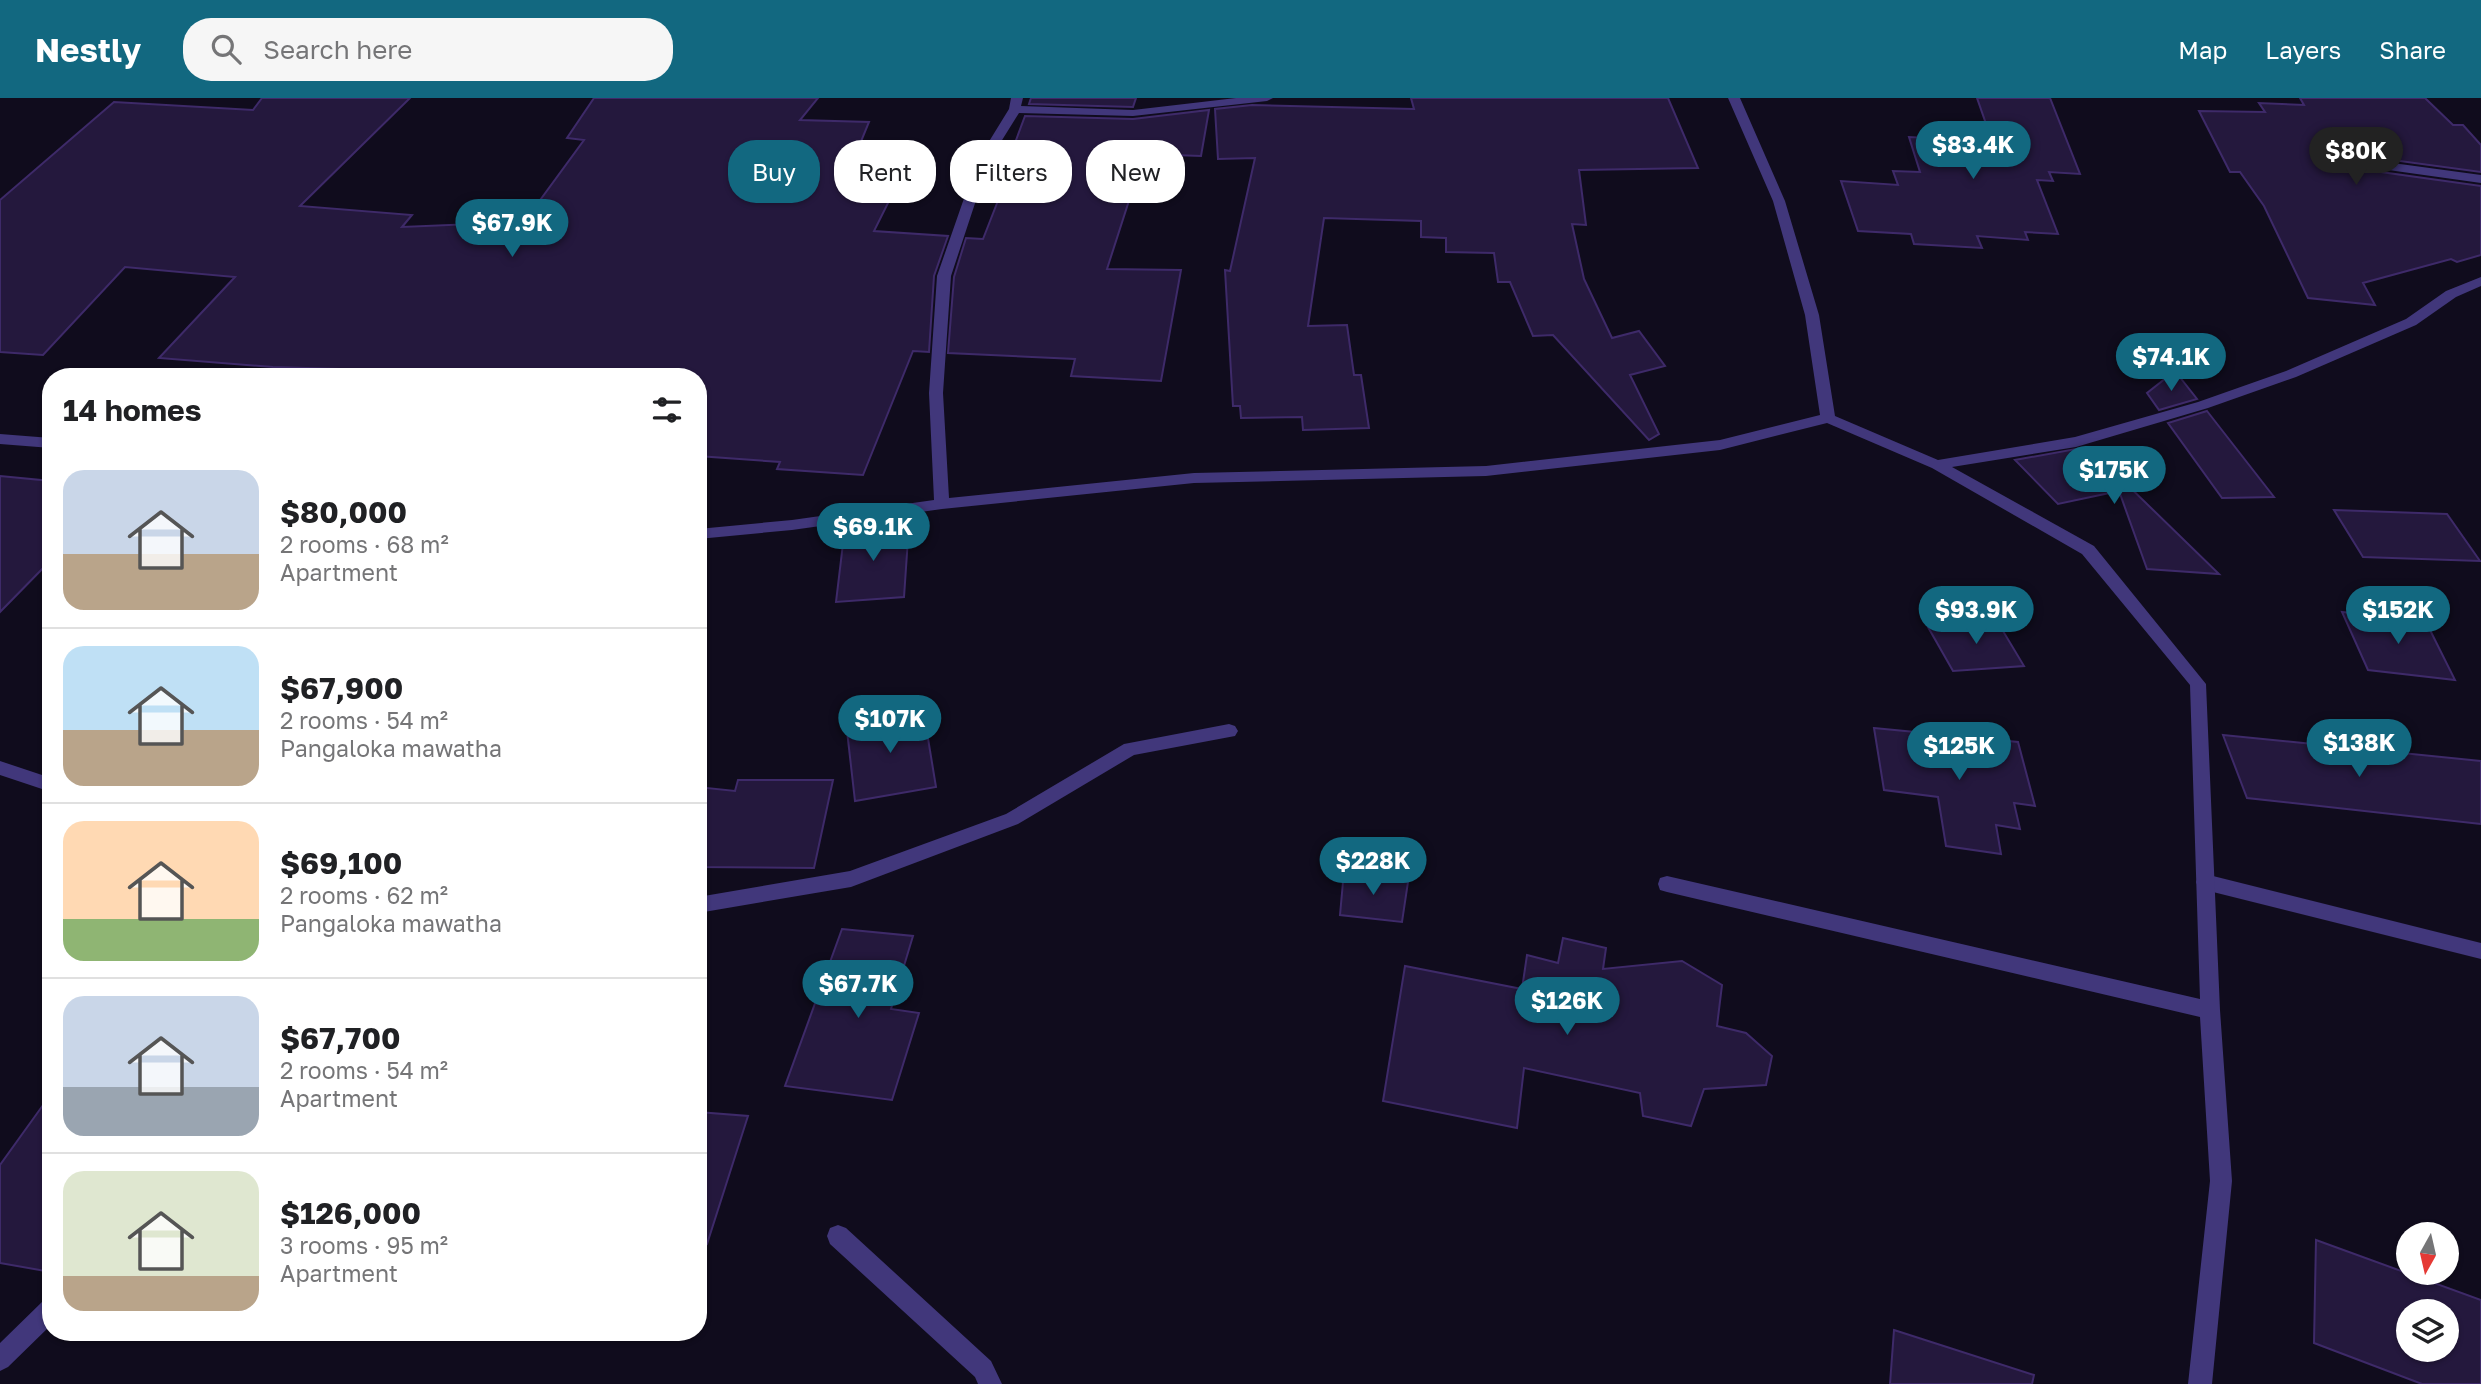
<!DOCTYPE html>
<meta charset="utf-8">
<style>
:root{--surface:#fff;--page:#f6f6f6;--text:#202124;--muted:#757577;--line:#e0e0e0;--accent:#126880}
body{margin:0;font-family:"Golos Text",sans-serif;background:var(--page);color:var(--text);height:100vh;display:flex;flex-direction:column;font-size:26px;white-space:nowrap}
*{box-sizing:border-box;margin:0}
p{font-size:23px;color:var(--muted)}
.icon{flex:none;width:38px;height:38px;fill:none;stroke:currentColor;stroke-width:2;stroke-linecap:round;stroke-linejoin:round}
.map{position:relative;flex:1;overflow:hidden}
.sheet{position:absolute;left:42px;top:270px;width:665px;height:973px;display:flex;flex-direction:column;background:var(--surface);border-radius:28px;box-shadow:0 2px 5px #0004}
.sheet>*{flex:none}
.banner{position:absolute;left:728px;top:42px;width:665px;height:63px;display:flex;gap:14px}
.needle{width:46px;rotate:188deg}
.fabs{position:absolute;left:2396px;top:1124px;display:grid;gap:14px}
.fabs a{display:grid;place-items:center;width:63px;height:63px;border-radius:50%;background:var(--surface);box-shadow:0 2px 5px #0004;font-size:35px}
.price{position:absolute;translate:-50% -60px;padding:0 16px;border-radius:24px;background:var(--accent);color:#fff;font-size:23px;line-height:46px;filter:drop-shadow(0 2px 4px #0008)}
.price::after{content:'';position:absolute;left:50%;top:42px;width:21px;height:16px;margin-left:-10px;background:inherit;clip-path:polygon(0 0,100% 0,50% 100%)}
.price.on{background:#222;color:#fff}
ul{padding:0;list-style:none}
li{display:flex;align-items:center;gap:21px;height:175px;padding:0 21px}
li+li{border-top:2px solid var(--line)}
li span{display:grid;place-items:center;flex:none;width:196px;height:140px;border-radius:21px;color:#555}
li>.icon{margin-inline-start:auto}
span .icon{width:84px;height:84px;fill:#fffc;stroke-width:1}
li b{font-size:30px}
h2{display:flex;justify-content:space-between;align-items:center;height:84px;padding:0 21px;font-size:30px}
.pill{padding:0 24px;border-radius:28px;background:var(--surface);box-shadow:0 2px 5px #0004;font-size:24px;line-height:63px}
.pill.on{background:var(--accent);color:#fff}
header{display:flex;align-items:center;gap:42px;box-sizing:border-box;height:98px;padding:0 35px;background:var(--accent);color:#fff}
header strong{font-size:33px}
nav{display:flex;gap:38px;margin-inline-start:auto;font-size:24px}
.search{width:490px;height:63px;background:var(--page);display:flex;align-items:center;gap:18px;box-sizing:border-box;padding:0 24px;border-radius:28px;color:var(--muted);font-size:26px}
.map>svg:first-child{display:block}
</style>
<header>
<strong>Nestly</strong>
<div class="search"><svg class="icon" aria-label="search" viewBox="0 0 24 24"><circle cx="10" cy="10" r="6"/><path d="M15 15l6 6"/></svg>Search here</div>
<nav><a>Map</a><a>Layers</a><a>Share</a></nav>
</header>
<div class="map">
<svg width="2481" height="1286" viewBox="0 0 2481 1286">
<rect width="100%" height="100%" fill="#100c1d"/>
<path fill="#24183d" stroke="#3e2a69" stroke-width="2" fill-rule="evenodd" d="M 262,0 L 410,0 L 300,108 L 412,117 L 402,129 L 524,124 L 584,42 L 567,40 L 594,0 L 818,0 L 800,22 L 869,24 L 855,58 L 910,61 L 874,133 L 948,138 L 934,178 L 929,254 L 913,253 L 863,377 L 777,371 L 780,364 L 698,358 L 698,278 L 576,278 L 273,269 L 159,260 L 235,179 L 125,169 L 43,257 L 0,254 L 0,102 L 114,4 L 253,12 Z
M 1031,0 L 1136,0 L 1133,9 L 1029,6 Z
M 1411,0 L 1668,0 L 1698,70 L 1579,72 L 1586,127 L 1572,126 L 1584,181 L 1612,240 L 1639,233 L 1665,268 L 1630,277 L 1659,336 L 1649,342 L 1553,237 L 1533,238 L 1510,184 L 1498,184 L 1494,155 L 1446,154 L 1446,140 L 1421,139 L 1421,123 L 1324,120 L 1308,228 L 1347,227 L 1354,277 L 1361,277 L 1369,330 L 1303,332 L 1302,319 L 1241,320 L 1240,308 L 1233,308 L 1225,172 L 1230,173 L 1255,60 L 1218,61 L 1215,11 L 1252,7 L 1414,11 Z
M 1977,0 L 2050,0 L 2080,76 L 2049,74 L 2053,83 L 2037,82 L 2058,136 L 2025,134 L 2028,142 L 1977,138 L 1982,150 L 1914,146 L 1911,136 L 1858,133 L 1841,83 L 1898,87 L 1893,73 L 1920,74 L 1909,39 L 1992,43 Z
M 2300,0 L 2425,0 L 2453,27 L 2463,27 L 2481,47 L 2481,74 L 2378,60 L 2369,66 L 2374,73 L 2481,88 L 2481,157 L 2457,164 L 2451,161 L 2363,185 L 2375,207 L 2308,200 L 2264,108 L 2240,74 L 2230,74 L 2199,13 L 2265,14 L 2259,5 L 2304,7 Z
M 1209,12 L 1201,58 L 1144,56 L 1107,171 L 1181,172 L 1161,283 L 1071,278 L 1075,261 L 948,255 L 954,179 L 966,140 L 983,141 L 1017,54 L 1012,53 L 1025,18 L 1133,21 Z
M 2175,273 L 2197,301 L 2159,312 L 2147,295 Z
M 2207,313 L 2274,399 L 2222,400 L 2168,325 Z
M 2087,349 L 2112,372 L 2219,476 L 2147,471 L 2119,393 L 2058,406 L 2015,362 Z
M 0,378 L 51,383 L 51,462 L 0,514 Z
M 2334,412 L 2447,416 L 2480,463 L 2363,459 Z
M 909,426 L 904,499 L 836,504 L 845,429 Z
M 2342,514 L 2425,522 L 2455,582 L 2368,572 Z
M 1997,523 L 2024,568 L 1953,573 L 1928,529 Z
M 923,610 L 936,689 L 855,703 L 846,624 Z
M 1874,630 L 2018,644 L 2035,708 L 2014,705 L 2020,731 L 1996,727 L 2001,756 L 1946,748 L 1938,699 L 1884,692 Z
M 2223,637 L 2481,663 L 2481,726 L 2247,700 Z
M 738,682 L 833,682 L 814,770 L 698,769 L 698,689 L 735,693 Z
M 1344,773 L 1389,778 L 1388,782 L 1408,784 L 1402,824 L 1340,817 Z
M 842,831 L 913,838 L 891,911 L 919,915 L 892,1002 L 785,988 Z
M 1563,840 L 1606,850 L 1603,871 L 1682,863 L 1722,887 L 1717,928 L 1746,935 L 1772,958 L 1766,987 L 1704,991 L 1691,1028 L 1643,1018 L 1640,995 L 1524,970 L 1517,1030 L 1383,1003 L 1405,868 L 1522,891 L 1527,857 L 1558,865 Z
M 51,996 L 51,1174 L 0,1165 L 0,1067 Z
M 698,1014 L 748,1018 L 707,1146 L 698,1144 Z
M 2316,1142 L 2481,1202 L 2481,1286 L 2422,1286 L 2314,1245 ZM 2408,1213 L 2446,1213 L 2446,1251 L 2408,1251 Z
M 1894,1232 L 2034,1277 L 2032,1286 L 1890,1286 Z"/>
<g fill="none" stroke-linecap="round" stroke-linejoin="round">
<path fill="#41377b" fill-rule="evenodd" d="M 2378,63 L 2481,77 L 2481,85 L 2374,70 L 2372,67 Z
M 1229,626 L 1235,628 L 1238,633 L 1235,638 L 1134,657 L 1018,726 L 851,789 L 698,815 L 698,799 L 850,773 L 1006,716 L 1124,646 Z
M 0,663 L 51,680 L 51,694 L 0,677 Z
M 2205,776 L 2481,845 L 2481,861 L 2205,792 L 2198,789 L 2196,784 L 2198,779 Z
M 838,1127 L 846,1130 L 991,1263 L 1002,1286 L 978,1286 L 975,1279 L 830,1146 L 827,1138 L 830,1130 Z
M 51,1200 L 51,1227 L 8,1269 L 0,1273 L 0,1245 L 43,1203 Z"/>
<path fill="#41377b" fill-rule="evenodd" d="M 1011,0 L 1023,0 L 1021,8 L 1133,12 L 1236,0 L 1273,0 L 1267,3 L 1133,18 L 1019,15 L 989,63 L 951,178 L 943,295 L 949,400 L 1194,375 L 1486,368 L 1720,342 L 1820,317 L 1805,217 L 1773,103 L 1728,0 L 1740,0 L 1785,103 L 1819,217 L 1835,318 L 1938,362 L 2075,339 L 2198,304 L 2286,273 L 2406,221 L 2446,193 L 2481,179 L 2481,188 L 2456,199 L 2416,227 L 2296,279 L 2208,310 L 2076,349 L 1952,369 L 2094,448 L 2206,586 L 2220,912 L 2232,1083 L 2212,1286 L 2188,1286 L 2210,1083 L 2200,919 L 1667,794 L 1660,792 L 1658,786 L 1660,780 L 1667,778 L 2200,901 L 2190,587 L 2082,456 L 1932,370 L 1827,325 L 1720,352 L 1486,378 L 1194,385 L 942,411 L 792,432 L 698,441 L 698,431 L 792,422 L 934,402 L 929,295 L 937,178 L 977,63 L 1009,11 Z
M 0,336 L 51,340 L 51,350 L 0,346 Z"/>
</g>
</svg>
<div class="fabs">
<a><svg class="needle" viewBox="-14 -14 28 28"><path d="M0-13l5 13h-10z" fill="#e53935"/><path d="M0 13l5-13h-10z" fill="#757577"/></svg></a>
<a><svg class="icon" aria-label="layers" viewBox="0 0 24 24"><path d="M12 4l9 5-9 5-9-5zM3 14l9 5 9-5"/></svg></a>
</div>
<b class="price" style="left:1973px;top:83px">$83.4K</b>
<b class="price on" style="left:2356px;top:89px">$80K</b>
<b class="price" style="left:512px;top:161px">$67.9K</b>
<b class="price" style="left:2171px;top:295px">$74.1K</b>
<b class="price" style="left:2114px;top:408px">$175K</b>
<b class="price" style="left:873px;top:465px">$69.1K</b>
<b class="price" style="left:1976px;top:548px">$93.9K</b>
<b class="price" style="left:2398px;top:548px">$152K</b>
<b class="price" style="left:890px;top:657px">$107K</b>
<b class="price" style="left:2359px;top:681px">$138K</b>
<b class="price" style="left:1959px;top:684px">$125K</b>
<b class="price" style="left:1373px;top:799px">$228K</b>
<b class="price" style="left:858px;top:922px">$67.7K</b>
<b class="price" style="left:1567px;top:939px">$126K</b>
<div class="banner">
<a class="pill on">Buy</a>
<a class="pill">Rent</a>
<a class="pill">Filters</a>
<a class="pill">New</a>
</div>
<section class="sheet">
<h2>14 homes<svg class="icon" aria-label="filters" viewBox="0 0 24 24"><path d="M4 7h16M4 17h16"/><circle cx="9" cy="7" r="2"/><circle cx="15" cy="17" r="2"/></svg></h2>
<ul>
<li><span style="background:linear-gradient(#c9d6e8 60%,#b9a48a 0)"><svg class="icon" aria-label="home" viewBox="0 0 24 24"><path d="M3 11l9-7 9 7M6 9v11h12V9"/></svg></span><div><b>$80,000</b><p>2 rooms · 68 m²</p><p>Apartment</p></div></li>
<li><span style="background:linear-gradient(#bfe0f5 60%,#b9a48a 0)"><svg class="icon" aria-label="home" viewBox="0 0 24 24"><path d="M3 11l9-7 9 7M6 9v11h12V9"/></svg></span><div><b>$67,900</b><p>2 rooms · 54 m²</p><p>Pangaloka mawatha</p></div></li>
<li><span style="background:linear-gradient(#ffd9b3 70%,#8fb573 0)"><svg class="icon" aria-label="home" viewBox="0 0 24 24"><path d="M3 11l9-7 9 7M6 9v11h12V9"/></svg></span><div><b>$69,100</b><p>2 rooms · 62 m²</p><p>Pangaloka mawatha</p></div></li>
<li><span style="background:linear-gradient(#c9d6e8 65%,#9aa5b1 0)"><svg class="icon" aria-label="home" viewBox="0 0 24 24"><path d="M3 11l9-7 9 7M6 9v11h12V9"/></svg></span><div><b>$67,700</b><p>2 rooms · 54 m²</p><p>Apartment</p></div></li>
<li><span style="background:linear-gradient(#dfe7d0 75%,#b9a48a 0)"><svg class="icon" aria-label="home" viewBox="0 0 24 24"><path d="M3 11l9-7 9 7M6 9v11h12V9"/></svg></span><div><b>$126,000</b><p>3 rooms · 95 m²</p><p>Apartment</p></div></li>
</ul>
</section>
</div>
